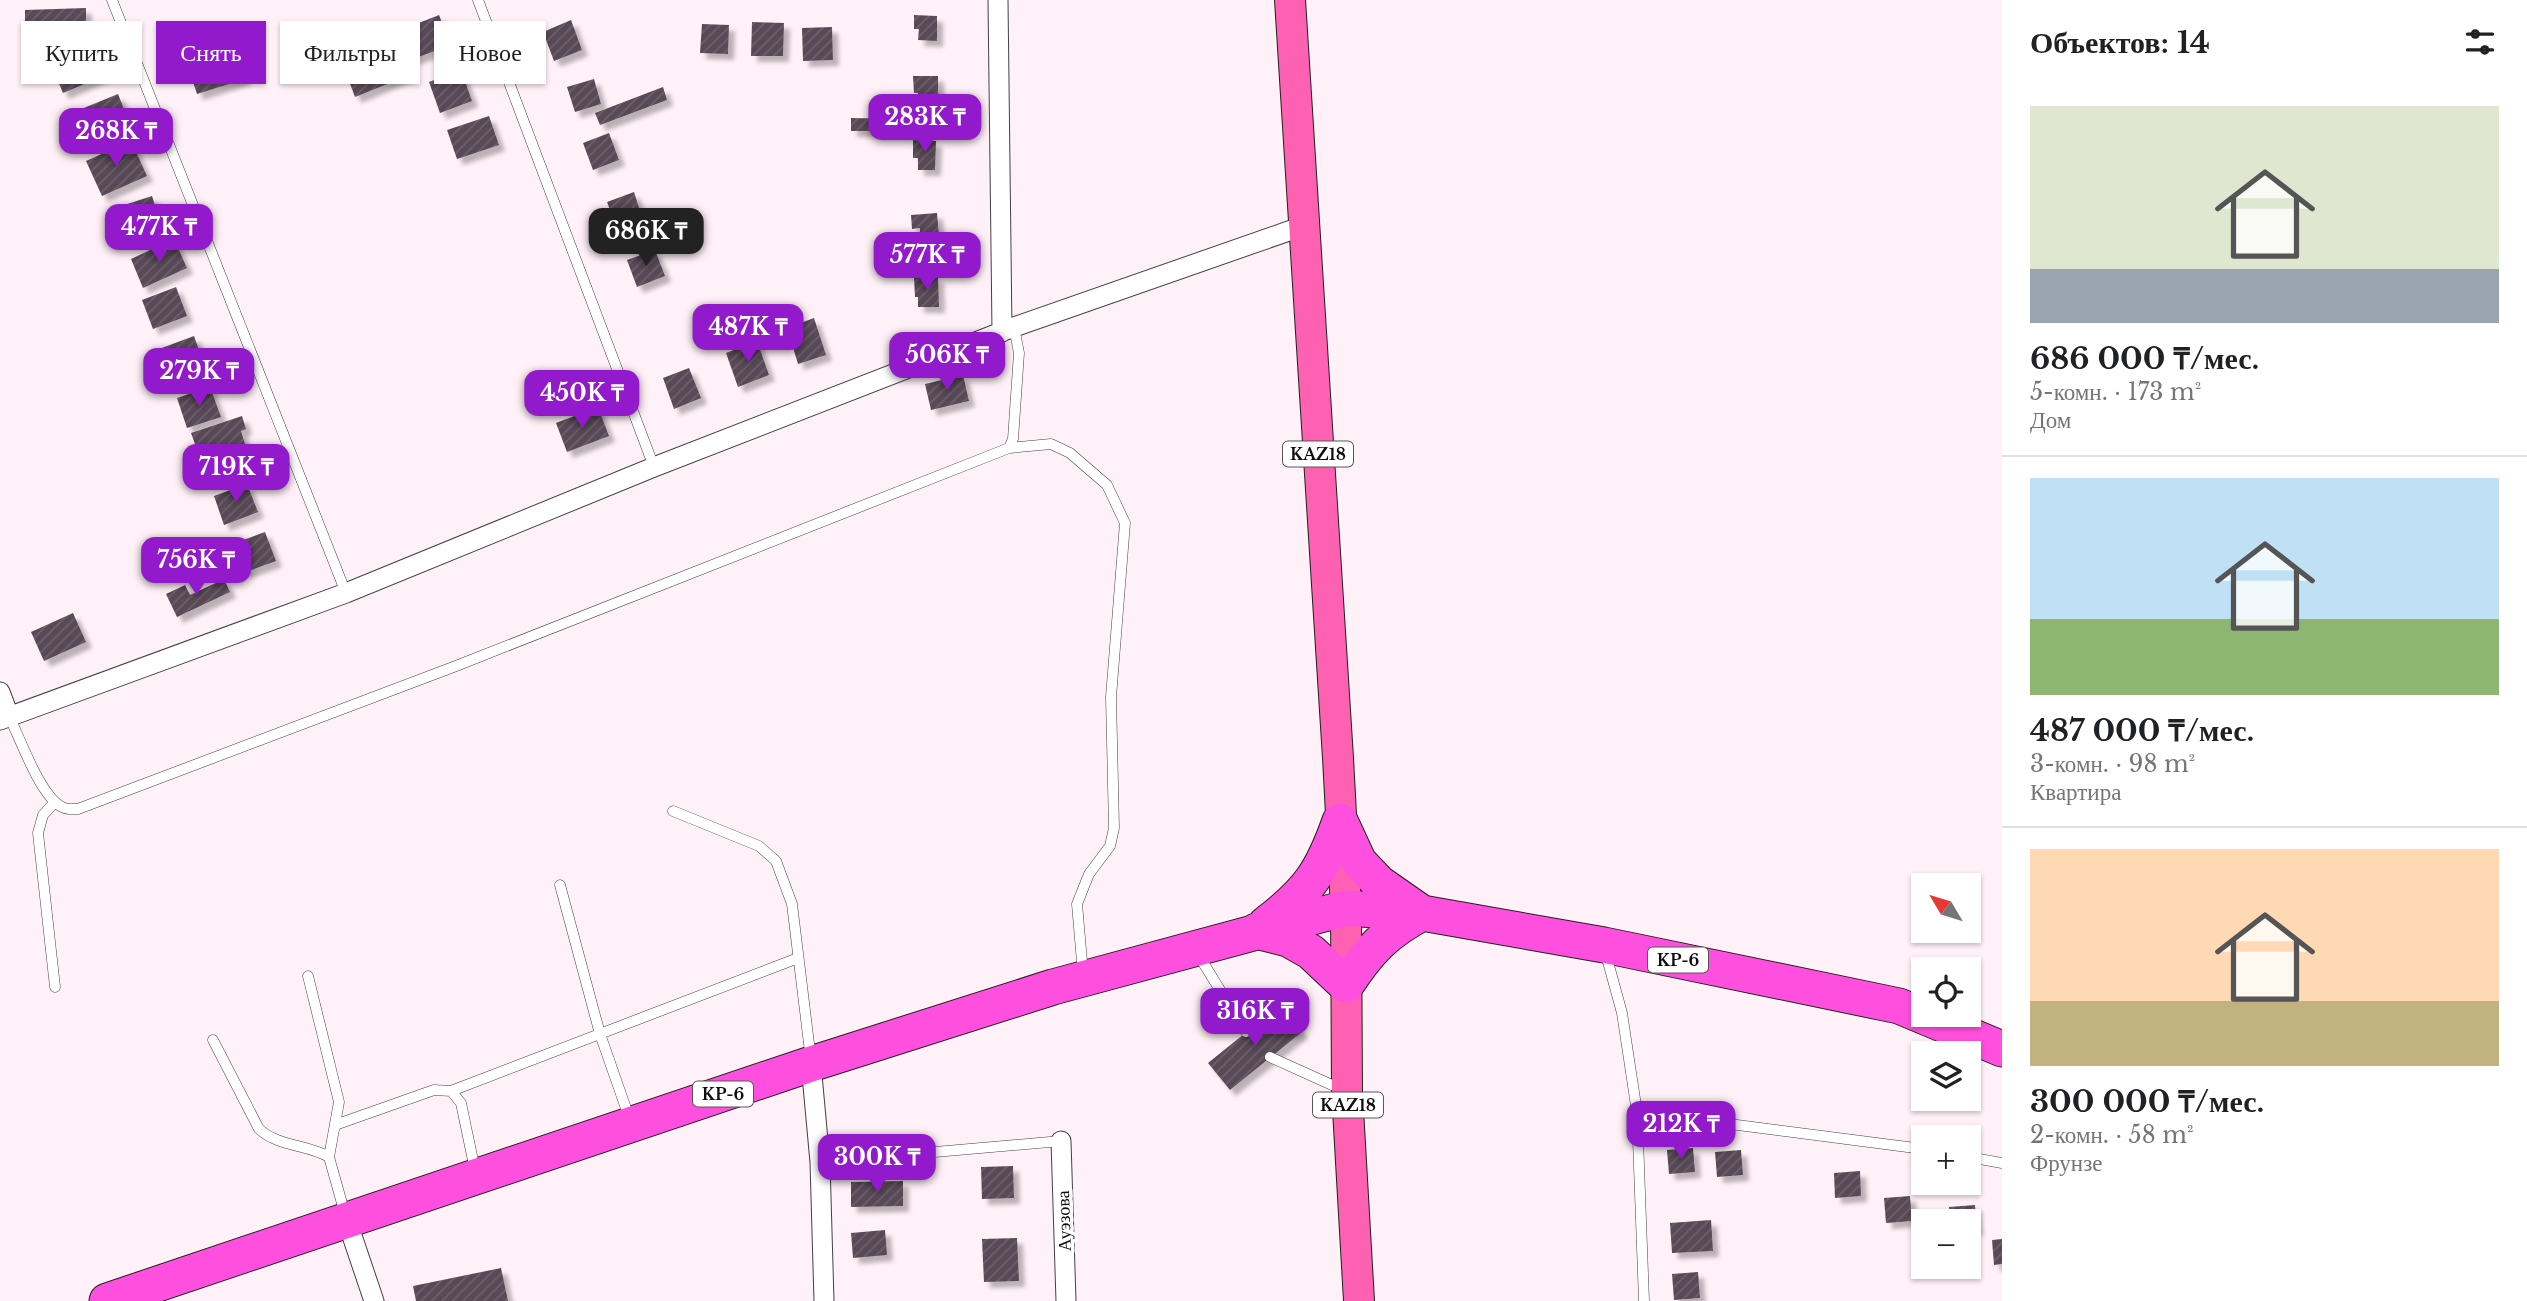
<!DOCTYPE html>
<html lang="ru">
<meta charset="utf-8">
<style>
:root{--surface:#fff;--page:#f6f6f6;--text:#202124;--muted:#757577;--line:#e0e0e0;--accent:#931acc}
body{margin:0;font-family:"Libre Baskerville",serif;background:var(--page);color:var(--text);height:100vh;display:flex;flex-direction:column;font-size:26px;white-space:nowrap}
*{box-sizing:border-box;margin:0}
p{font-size:23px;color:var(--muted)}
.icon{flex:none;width:38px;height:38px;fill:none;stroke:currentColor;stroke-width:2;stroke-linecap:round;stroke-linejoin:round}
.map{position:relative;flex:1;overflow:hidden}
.drawer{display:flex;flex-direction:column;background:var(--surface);width:525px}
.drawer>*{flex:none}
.hud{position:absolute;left:21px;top:21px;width:665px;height:63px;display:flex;gap:14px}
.needle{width:46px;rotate:308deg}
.buttons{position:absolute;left:1911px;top:873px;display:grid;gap:14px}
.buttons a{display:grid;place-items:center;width:70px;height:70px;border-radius:0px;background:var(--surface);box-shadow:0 2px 5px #0004;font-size:35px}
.price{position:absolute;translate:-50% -60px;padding:0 16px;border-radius:14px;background:var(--accent);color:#fff;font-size:23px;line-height:46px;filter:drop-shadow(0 2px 4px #0008)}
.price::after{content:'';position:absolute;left:50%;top:42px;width:21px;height:16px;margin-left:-10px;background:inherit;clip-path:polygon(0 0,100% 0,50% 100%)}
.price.on{background:#222;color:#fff}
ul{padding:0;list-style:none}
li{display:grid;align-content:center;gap:14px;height:371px;padding:0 28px}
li+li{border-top:2px solid var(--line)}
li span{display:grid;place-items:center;height:217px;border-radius:0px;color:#555}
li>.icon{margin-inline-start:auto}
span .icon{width:126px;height:126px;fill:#fffc;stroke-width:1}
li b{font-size:30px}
h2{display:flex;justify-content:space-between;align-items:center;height:84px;padding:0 28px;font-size:30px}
.chip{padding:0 24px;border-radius:0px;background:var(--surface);box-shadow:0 2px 5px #0004;font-size:24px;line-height:63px}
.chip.on{background:var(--accent);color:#fff}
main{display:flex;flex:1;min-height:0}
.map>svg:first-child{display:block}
</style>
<main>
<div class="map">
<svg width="2002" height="1301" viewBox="0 0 2002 1301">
<defs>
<pattern id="building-hatch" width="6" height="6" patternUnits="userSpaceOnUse" patternTransform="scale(1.75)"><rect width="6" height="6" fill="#594a57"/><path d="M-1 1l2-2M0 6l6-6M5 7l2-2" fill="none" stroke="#6c606a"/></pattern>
<filter id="shadow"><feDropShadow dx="6" dy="6" stdDeviation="2" flood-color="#0004"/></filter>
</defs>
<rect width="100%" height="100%" fill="#fff1f7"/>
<path fill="url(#building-hatch)" filter="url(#shadow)" d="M 86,8 L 86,26 L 25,28 L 25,10 Z
M 439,15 L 451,45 L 413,59 L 401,30 Z
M 914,15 L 937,16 L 937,41 L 918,40 L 919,29 L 914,29 Z
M 571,20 L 582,50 L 554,61 L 543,32 Z
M 752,22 L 784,23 L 783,56 L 751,56 Z
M 702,24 L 729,25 L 728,54 L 700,53 Z
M 832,27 L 833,60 L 803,61 L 802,28 Z
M 96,41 L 109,74 L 63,93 L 49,60 Z
M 347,41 L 357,68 L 343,73 L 333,45 Z
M 233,42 L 245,79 L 197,94 L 185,57 Z
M 401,60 L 407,76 L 355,97 L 349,81 Z
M 461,70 L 472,101 L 440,113 L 429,82 Z
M 913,76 L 938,76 L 938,101 L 918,101 L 918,93 L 914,93 Z
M 594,79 L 601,104 L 575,112 L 567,87 Z
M 663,87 L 667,100 L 600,125 L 595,113 Z
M 118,94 L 130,124 L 91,140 L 79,110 Z
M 489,116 L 499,145 L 457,159 L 447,130 Z
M 851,118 L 908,119 L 908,131 L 851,131 Z
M 609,133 L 619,160 L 593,170 L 583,143 Z
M 913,140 L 936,141 L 935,170 L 918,170 L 918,158 L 913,158 Z
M 131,141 L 147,176 L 102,196 L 86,161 Z
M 634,192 L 643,220 L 617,229 L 607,202 Z
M 152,196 L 161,223 L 126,234 L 118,207 Z
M 937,213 L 939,236 L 920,237 L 920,228 L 912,229 L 911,215 Z
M 173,226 L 177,236 L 145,249 L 141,239 Z
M 174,239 L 187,268 L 143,288 L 131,259 Z
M 655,250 L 665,276 L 637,287 L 627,260 Z
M 914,277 L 938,277 L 939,307 L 918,307 L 918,297 L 915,297 Z
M 176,287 L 187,316 L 153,329 L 142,300 Z
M 814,318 L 826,355 L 798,364 L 787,328 Z
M 194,336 L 205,367 L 170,380 L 159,349 Z
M 757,341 L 769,375 L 738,387 L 726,353 Z
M 689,368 L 701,398 L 674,409 L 663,378 Z
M 963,375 L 969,401 L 931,410 L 925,384 Z
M 210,387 L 221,417 L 187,428 L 177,398 Z
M 598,407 L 609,436 L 567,452 L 556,423 Z
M 242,416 L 246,429 L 241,431 L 248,454 L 240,457 L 242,465 L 207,477 L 191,433 Z
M 247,484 L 258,512 L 224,525 L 214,496 Z
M 265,532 L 276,561 L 243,573 L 232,544 Z
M 224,579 L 230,592 L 177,617 L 166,594 L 185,585 L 190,595 Z
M 73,613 L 86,642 L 44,661 L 31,632 Z
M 1280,1005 L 1302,1032 L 1230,1090 L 1208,1063 Z
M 1693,1148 L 1695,1172 L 1669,1174 L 1667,1150 Z
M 1741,1150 L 1743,1175 L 1717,1177 L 1715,1152 Z
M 1013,1166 L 1014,1198 L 982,1199 L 981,1167 Z
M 1860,1171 L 1861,1196 L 1835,1198 L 1834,1173 Z
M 903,1181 L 903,1206 L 851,1207 L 851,1182 Z
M 1910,1196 L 1912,1221 L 1886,1223 L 1884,1198 Z
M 1975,1205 L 1977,1230 L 1969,1230 L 1969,1222 L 1950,1222 L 1949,1207 Z
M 1711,1220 L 1713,1251 L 1672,1253 L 1670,1223 Z
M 885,1230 L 887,1255 L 853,1258 L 851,1233 Z
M 1017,1238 L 1019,1281 L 984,1282 L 982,1239 Z
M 2002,1239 L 2002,1264 L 1994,1265 L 1992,1240 Z
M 501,1268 L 508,1301 L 416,1301 L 413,1286 Z
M 1698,1272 L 1700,1298 L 1674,1300 L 1672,1274 Z"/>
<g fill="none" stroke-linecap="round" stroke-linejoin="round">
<defs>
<path id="lane" d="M 112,0 L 346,593
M 478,0 L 654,467
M 1009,448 L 1051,444 L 1070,453 L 1107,485 L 1125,523 L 1111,697 L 1114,828 L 1110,846 L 1089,874 L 1077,904 L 1083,973
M 9,716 C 20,738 40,796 62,807 C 67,810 72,809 78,809 L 456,666 L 1009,448 L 1013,439 L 1019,353 L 1014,327
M 55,802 L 43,815 L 38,833 L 55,987
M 673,811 L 759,846 L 776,861 L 792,904 L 811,1060
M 560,885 L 600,1034 L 629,1117
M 1605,951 L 1622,1013 L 1637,1112 L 1644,1301
M 1199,956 L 1246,1032
M 308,976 L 339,1102 L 329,1157 L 345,1214
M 213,1040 L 259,1129 C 279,1147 306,1144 329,1157
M 1270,1057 L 1343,1090
M 451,1091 L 798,958
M 1637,1112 L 1923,1149
M 335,1125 L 434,1090 L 451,1091 L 461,1103 L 475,1170
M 1969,1157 L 2002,1163
M 820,1162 L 1061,1141"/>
<path id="street" d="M 998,0 L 1002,332
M 0,692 L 9,716
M 0,720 L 346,593 L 654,467 L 1014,327 L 1303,226
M 811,1064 L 820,1162 L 824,1301
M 1061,1141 L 1066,1301
M 347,1221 L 374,1301"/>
<path id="primary" d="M 1290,0 L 1338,758 L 1346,908 L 1347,1092 L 1359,1301"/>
<path id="highway" d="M 1266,924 C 1309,891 1322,872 1340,821
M 1256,931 L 1288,939 L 1311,952 L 1346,985 C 1369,950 1385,933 1422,913 L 1379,883 L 1359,862 L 1340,821
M 107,1301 L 811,1064 L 1053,987 L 1346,908 L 1422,913 L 1604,945 L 1899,1006 L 2002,1049"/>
</defs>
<use href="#lane" stroke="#424242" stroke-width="11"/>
<use href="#street" stroke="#424242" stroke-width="21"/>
<use href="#primary" stroke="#202020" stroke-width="32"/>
<use href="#highway" stroke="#202020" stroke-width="37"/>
<use href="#lane" stroke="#fff" stroke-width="10"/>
<use href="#street" stroke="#fff" stroke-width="19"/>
<use href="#primary" stroke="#ff61b2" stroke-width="30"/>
<use href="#highway" stroke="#ff4fde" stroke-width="35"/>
</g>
<g text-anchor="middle" stroke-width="7" stroke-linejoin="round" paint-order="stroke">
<g fill="#fff" stroke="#575757" stroke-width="2">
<rect x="1283" y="441.5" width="70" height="25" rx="5"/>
<rect x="1648" y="947.5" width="60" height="25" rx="5"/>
<rect x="693" y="1081.5" width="60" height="25" rx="5"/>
<rect x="1313" y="1092.5" width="70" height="25" rx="5"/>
</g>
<g font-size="16" font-weight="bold" fill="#0f0f0f">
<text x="1318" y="460">KAZ18</text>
<text x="1678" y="966">KP-6</text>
<text x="723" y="1100">KP-6</text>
<text x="1348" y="1111">KAZ18</text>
</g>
<g font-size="18" fill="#0f0f0f" stroke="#fff">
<text transform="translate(1064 1221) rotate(-92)" y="6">Ауэзова</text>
</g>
</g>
</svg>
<div class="buttons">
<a><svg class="needle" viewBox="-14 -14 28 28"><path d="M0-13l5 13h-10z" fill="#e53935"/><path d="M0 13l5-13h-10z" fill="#757577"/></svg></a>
<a><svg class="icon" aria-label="locate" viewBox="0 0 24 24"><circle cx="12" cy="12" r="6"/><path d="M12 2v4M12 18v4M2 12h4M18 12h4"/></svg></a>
<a><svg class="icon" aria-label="layers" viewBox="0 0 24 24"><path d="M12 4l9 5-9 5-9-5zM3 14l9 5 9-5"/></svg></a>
<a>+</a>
<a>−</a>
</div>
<b class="price" style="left:925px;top:154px">283K ₸</b>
<b class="price" style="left:116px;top:168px">268K ₸</b>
<b class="price" style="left:159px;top:264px">477K ₸</b>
<b class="price on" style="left:646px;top:268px">686K ₸</b>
<b class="price" style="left:927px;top:292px">577K ₸</b>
<b class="price" style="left:748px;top:364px">487K ₸</b>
<b class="price" style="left:947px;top:392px">506K ₸</b>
<b class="price" style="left:199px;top:408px">279K ₸</b>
<b class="price" style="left:582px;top:430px">450K ₸</b>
<b class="price" style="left:236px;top:504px">719K ₸</b>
<b class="price" style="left:196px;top:597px">756K ₸</b>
<b class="price" style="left:1255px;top:1048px">316K ₸</b>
<b class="price" style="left:1681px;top:1161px">212K ₸</b>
<b class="price" style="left:877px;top:1194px">300K ₸</b>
<div class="hud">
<a class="chip">Купить</a>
<a class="chip on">Снять</a>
<a class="chip">Фильтры</a>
<a class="chip">Новое</a>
</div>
</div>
<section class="drawer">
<h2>Объектов: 14<svg class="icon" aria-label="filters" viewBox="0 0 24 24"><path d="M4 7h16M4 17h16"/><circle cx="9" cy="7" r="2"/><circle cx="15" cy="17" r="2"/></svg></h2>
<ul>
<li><span style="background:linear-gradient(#dfe7d0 75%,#9aa5b1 0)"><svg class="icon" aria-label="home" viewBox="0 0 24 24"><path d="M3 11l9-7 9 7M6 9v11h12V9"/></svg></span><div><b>686 000 ₸/мес.</b><p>5-комн. · 173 m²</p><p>Дом</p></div></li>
<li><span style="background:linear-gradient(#bfe0f5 65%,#8fb573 0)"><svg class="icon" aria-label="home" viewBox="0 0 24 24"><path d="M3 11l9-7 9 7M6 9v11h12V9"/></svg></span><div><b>487 000 ₸/мес.</b><p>3-комн. · 98 m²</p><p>Квартира</p></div></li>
<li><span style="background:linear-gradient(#ffd9b3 70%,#c2b280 0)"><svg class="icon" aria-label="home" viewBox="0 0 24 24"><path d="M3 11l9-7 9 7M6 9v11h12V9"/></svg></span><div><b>300 000 ₸/мес.</b><p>2-комн. · 58 m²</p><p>Фрунзе</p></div></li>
</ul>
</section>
</main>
